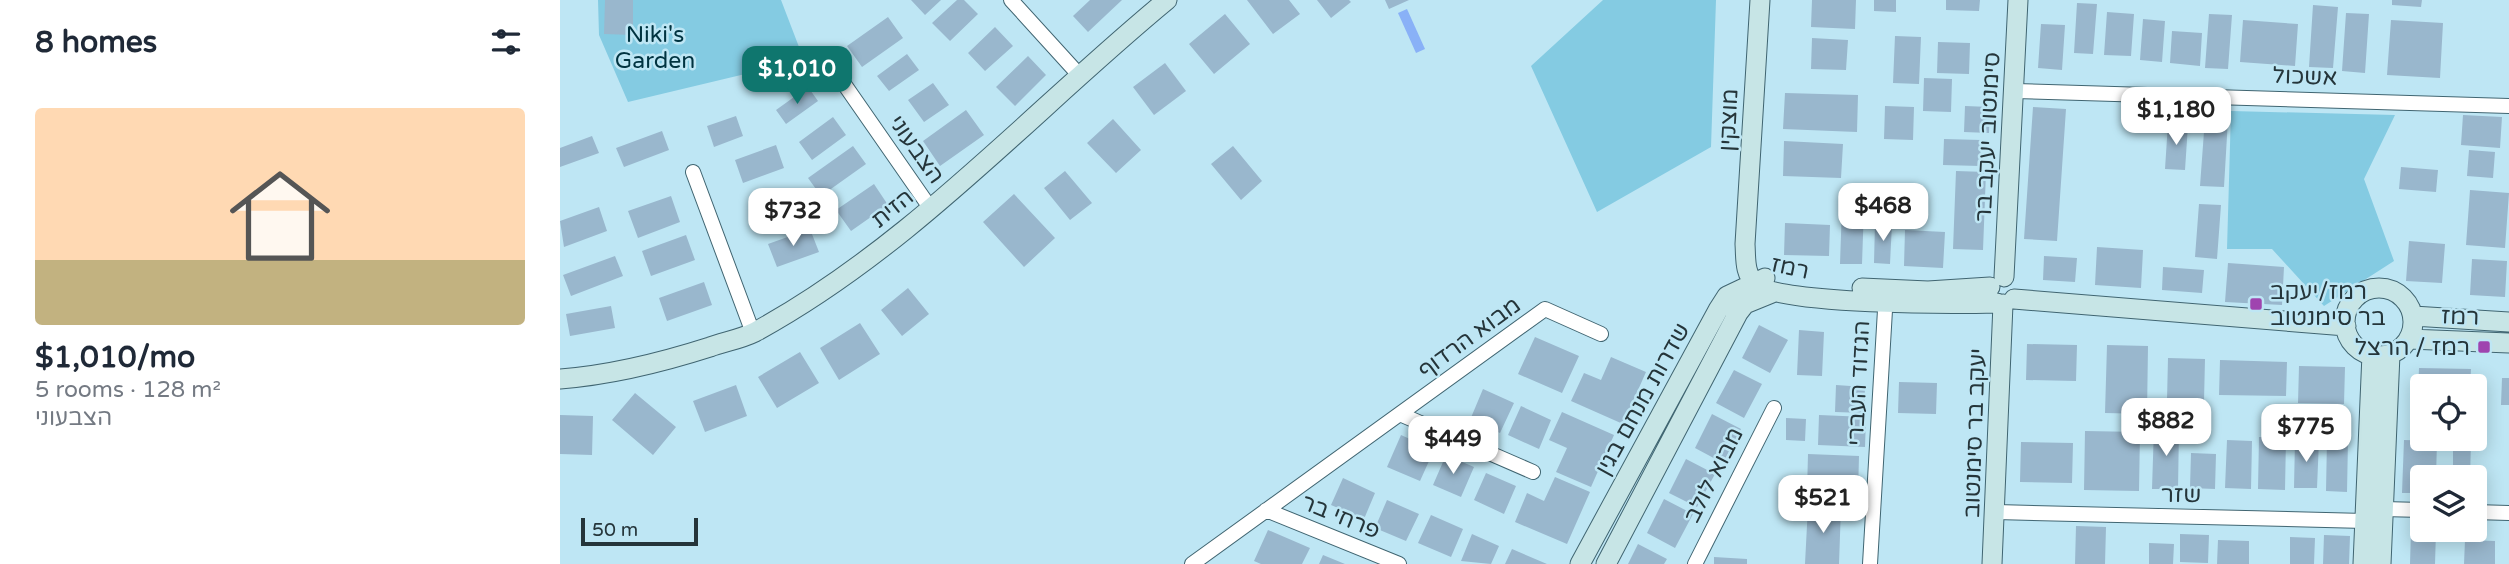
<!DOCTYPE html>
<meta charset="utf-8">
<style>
:root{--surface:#fff;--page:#f6f6f7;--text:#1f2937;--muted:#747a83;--line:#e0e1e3;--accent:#0f766e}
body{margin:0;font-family:"Varela Round",Heebo,sans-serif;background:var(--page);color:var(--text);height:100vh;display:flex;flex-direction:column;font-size:26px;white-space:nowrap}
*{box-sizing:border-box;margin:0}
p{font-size:23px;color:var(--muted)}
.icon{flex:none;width:38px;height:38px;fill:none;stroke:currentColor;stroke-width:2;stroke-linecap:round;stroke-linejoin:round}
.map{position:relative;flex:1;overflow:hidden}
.panel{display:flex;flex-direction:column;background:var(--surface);width:560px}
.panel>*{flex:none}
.tools{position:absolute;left:1850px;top:374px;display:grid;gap:14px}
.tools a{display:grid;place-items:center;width:77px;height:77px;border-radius:7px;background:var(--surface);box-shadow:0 4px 18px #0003;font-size:35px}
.scale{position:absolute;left:21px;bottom:18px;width:117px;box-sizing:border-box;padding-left:7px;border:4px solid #25353a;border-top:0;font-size:19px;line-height:24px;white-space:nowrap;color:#25353a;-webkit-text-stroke:5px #bee6f4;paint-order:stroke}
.price{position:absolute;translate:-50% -60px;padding:0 16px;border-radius:14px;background:#fff;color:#222;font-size:23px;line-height:46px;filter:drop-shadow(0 2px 4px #0008)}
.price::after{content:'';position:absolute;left:50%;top:42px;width:21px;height:16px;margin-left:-10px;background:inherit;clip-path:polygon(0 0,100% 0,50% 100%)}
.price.on{background:var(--accent);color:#fff}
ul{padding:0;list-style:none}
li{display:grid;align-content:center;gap:14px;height:371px;padding:0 35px}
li+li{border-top:2px solid var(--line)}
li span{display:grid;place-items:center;height:217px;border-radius:7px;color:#555}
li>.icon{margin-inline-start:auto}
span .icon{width:126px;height:126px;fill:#fffc;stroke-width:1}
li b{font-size:30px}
h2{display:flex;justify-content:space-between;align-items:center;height:84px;padding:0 35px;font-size:30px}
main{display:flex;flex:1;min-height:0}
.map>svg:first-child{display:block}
</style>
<main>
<section class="panel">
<h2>8 homes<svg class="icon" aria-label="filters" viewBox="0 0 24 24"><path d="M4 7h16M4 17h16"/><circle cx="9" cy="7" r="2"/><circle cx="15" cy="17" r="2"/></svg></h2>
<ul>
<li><span style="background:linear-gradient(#ffd9b3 70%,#c2b280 0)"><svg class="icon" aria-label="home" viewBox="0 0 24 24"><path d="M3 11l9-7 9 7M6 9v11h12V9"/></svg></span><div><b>$1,010/mo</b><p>5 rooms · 128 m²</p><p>הצבעוני</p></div></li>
</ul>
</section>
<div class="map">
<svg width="1949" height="564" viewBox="0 0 1949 564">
<rect width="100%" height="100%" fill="#bee6f4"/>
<path fill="#84cbe2" d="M 38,0 L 221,0 L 244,60 L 68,102 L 39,35 Z
M 1043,0 L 1156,0 L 1151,147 L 1037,212 L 971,66 Z
M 1671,111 L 1835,115 L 1804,179 L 1834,261 L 1764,306 L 1712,249 L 1667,249 Z"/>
<path fill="#89b1f7" d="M 847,9 L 865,49 L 856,53 L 838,13 Z"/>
<path fill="#99b7cd" d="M 45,0 L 73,0 L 73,35 L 44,34 Z
M 351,0 L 381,0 L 365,15 Z
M 397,0 L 404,0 L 418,14 L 390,41 L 372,23 Z
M 530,0 L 562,0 L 528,32 L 513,16 Z
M 687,0 L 729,0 L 740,14 L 713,34 Z
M 757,0 L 789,0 L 791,2 L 771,18 Z
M 825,0 L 849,0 L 829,9 Z
M 1252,0 L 1296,0 L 1295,29 L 1251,27 Z
M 1314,0 L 1336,0 L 1336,12 L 1314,11 Z
M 1386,0 L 1420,0 L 1419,11 L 1386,10 Z
M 1832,0 L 1862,0 L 1861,7 L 1832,5 Z
M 1517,3 L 1537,4 L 1533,54 L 1514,53 Z
M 1753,5 L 1778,7 L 1773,68 L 1749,67 Z
M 1547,12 L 1574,14 L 1571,56 L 1544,55 Z
M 1786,13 L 1809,14 L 1805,73 L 1782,71 Z
M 665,14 L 690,44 L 654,74 L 629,44 Z
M 1649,14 L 1672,15 L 1668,69 L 1645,68 Z
M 328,17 L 343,38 L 302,67 L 287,46 Z
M 1583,19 L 1605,21 L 1602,62 L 1580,60 Z
M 1683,20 L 1738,24 L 1735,66 L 1680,62 Z
M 1831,20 L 1883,23 L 1880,78 L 1827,75 Z
M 1481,24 L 1505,25 L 1502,70 L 1478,68 Z
M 435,27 L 453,46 L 425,71 L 408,53 Z
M 1612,31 L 1642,33 L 1640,66 L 1610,63 Z
M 1335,36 L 1361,37 L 1359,84 L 1333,83 Z
M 1252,38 L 1288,40 L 1286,70 L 1251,69 Z
M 1378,42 L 1410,43 L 1409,74 L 1377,73 Z
M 347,54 L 359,70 L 329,91 L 317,76 Z
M 468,56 L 486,75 L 455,106 L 436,87 Z
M 605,63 L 626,91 L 594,115 L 573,87 Z
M 1364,78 L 1392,79 L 1391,112 L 1363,111 Z
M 373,83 L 389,105 L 364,122 L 348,100 Z
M 248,87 L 258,101 L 226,124 L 216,110 Z
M 1225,93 L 1298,95 L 1297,132 L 1223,129 Z
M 1325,106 L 1354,107 L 1353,140 L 1324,139 Z
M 1405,106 L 1430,107 L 1429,133 L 1404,132 Z
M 1473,107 L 1506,109 L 1497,241 L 1464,239 Z
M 406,110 L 424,135 L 380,166 L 363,141 Z
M 1903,115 L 1942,117 L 1940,148 L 1901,145 Z
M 176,116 L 183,136 L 154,147 L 147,126 Z
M 273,117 L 286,135 L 252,160 L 239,142 Z
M 1645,118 L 1668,119 L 1664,187 L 1640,186 Z
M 553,119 L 581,150 L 556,173 L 527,143 Z
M 1608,123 L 1628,125 L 1625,170 L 1605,169 Z
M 102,131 L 109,150 L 64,167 L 56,148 Z
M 32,136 L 39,153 L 0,167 L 0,148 Z
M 1384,139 L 1421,140 L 1420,166 L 1383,165 Z
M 1224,141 L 1283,144 L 1281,178 L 1223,176 Z
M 216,145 L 224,168 L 183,183 L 175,160 Z
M 293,146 L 306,164 L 261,196 L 248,178 Z
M 673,146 L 702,181 L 681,200 L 651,164 Z
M 1909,150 L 1935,152 L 1933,178 L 1907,176 Z
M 1841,167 L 1878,170 L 1876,192 L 1839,189 Z
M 505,171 L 532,203 L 510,220 L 484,188 Z
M 1396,171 L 1426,172 L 1423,250 L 1393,249 Z
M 314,184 L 328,205 L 291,231 L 276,210 Z
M 1910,190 L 1949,193 L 1945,248 L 1906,245 Z
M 233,193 L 241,213 L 201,228 L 193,208 Z
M 454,194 L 495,238 L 464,267 L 423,222 Z
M 111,196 L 120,222 L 78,238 L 68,211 Z
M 1639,204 L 1661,205 L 1657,259 L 1635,257 Z
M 1282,206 L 1304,207 L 1302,264 L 1280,264 Z
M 39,207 L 47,231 L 4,247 L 0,221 Z
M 1225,223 L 1270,225 L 1269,256 L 1224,255 Z
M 1315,223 L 1332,223 L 1330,264 L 1314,263 Z
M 250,229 L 259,252 L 217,267 L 208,244 Z
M 1345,230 L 1385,232 L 1383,268 L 1344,266 Z
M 126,235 L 135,260 L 91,276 L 82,251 Z
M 1849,241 L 1885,244 L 1882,283 L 1846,281 Z
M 1537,247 L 1583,250 L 1581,288 L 1535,285 Z
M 55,256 L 63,276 L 11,296 L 3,275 Z
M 1484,256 L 1517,258 L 1515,282 L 1483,280 Z
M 1912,259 L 1947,261 L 1945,297 L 1910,295 Z
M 1668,263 L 1724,267 L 1722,305 L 1665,302 Z
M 1603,267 L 1644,270 L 1642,293 L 1602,290 Z
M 144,282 L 152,305 L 107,321 L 99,298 Z
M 348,288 L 369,314 L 342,336 L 321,310 Z
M 51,306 L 55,328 L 10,336 L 6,314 Z
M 300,323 L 320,354 L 279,380 L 260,348 Z
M 1199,325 L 1228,340 L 1210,373 L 1182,358 Z
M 1239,330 L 1264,332 L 1262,376 L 1237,375 Z
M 975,337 L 1019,356 L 1002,393 L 958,374 Z
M 1467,344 L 1517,345 L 1516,381 L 1466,380 Z
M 1547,345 L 1588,346 L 1587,414 L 1545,413 Z
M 240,352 L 259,383 L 217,408 L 198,377 Z
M 1051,357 L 1086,372 L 1063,424 L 1011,401 L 1024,373 L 1041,380 Z
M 1608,358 L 1645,359 L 1644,401 L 1607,400 Z
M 1660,360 L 1727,362 L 1726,396 L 1659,395 Z
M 1739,366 L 1785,367 L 1784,404 L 1738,403 Z
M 1859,368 L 1911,369 L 1910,387 L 1862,387 L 1862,394 L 1858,394 Z
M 1174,370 L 1202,384 L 1184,418 L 1156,403 Z
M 1942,378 L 1949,378 L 1949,405 L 1941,405 Z
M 1339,382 L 1377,383 L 1376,414 L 1338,413 Z
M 176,385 L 187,416 L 145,432 L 133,401 Z
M 1276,385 L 1305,387 L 1304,413 L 1275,412 Z
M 923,389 L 954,403 L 940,433 L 910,420 Z
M 75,393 L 116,427 L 93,455 L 52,420 Z
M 961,406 L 991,420 L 979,449 L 948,435 Z
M 1002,412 L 1054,435 L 1031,487 L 996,472 L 1007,448 L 989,440 Z
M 1152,414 L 1181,429 L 1163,463 L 1135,448 Z
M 0,415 L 33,416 L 32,455 L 0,454 Z
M 1259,415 L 1306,417 L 1305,447 L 1258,445 Z
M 1226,418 L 1246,419 L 1245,441 L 1226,440 Z
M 1594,427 L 1619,428 L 1618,489 L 1592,489 Z
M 1525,431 L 1580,432 L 1579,491 L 1524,490 Z
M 841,435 L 874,450 L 860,481 L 827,467 Z
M 1699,437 L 1726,438 L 1725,490 L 1698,489 Z
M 1767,439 L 1788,440 L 1787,492 L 1766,491 Z
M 1667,440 L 1692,441 L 1691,489 L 1665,488 Z
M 1735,440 L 1759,440 L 1757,488 L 1734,488 Z
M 1844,440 L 1877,441 L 1876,478 L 1862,478 L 1862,493 L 1842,493 Z
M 1461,442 L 1513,443 L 1512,483 L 1460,482 Z
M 1893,442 L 1911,442 L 1910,478 L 1893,478 Z
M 1631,453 L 1656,454 L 1655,489 L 1630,488 Z
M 1248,454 L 1299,456 L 1298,494 L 1247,492 Z
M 886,455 L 914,467 L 901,497 L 873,485 Z
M 1126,459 L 1155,474 L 1137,507 L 1109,493 Z
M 926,473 L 956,486 L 944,514 L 914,500 Z
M 995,477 L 1030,492 L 1007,544 L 955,522 L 967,493 L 984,501 Z
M 783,478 L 815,493 L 804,519 L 771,505 Z
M 1104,499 L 1133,514 L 1115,548 L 1087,533 Z
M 827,500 L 859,514 L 846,541 L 815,528 Z
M 1248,506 L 1281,507 L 1279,564 L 1245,564 Z
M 871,515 L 903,529 L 891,557 L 858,543 Z
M 1516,526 L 1546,527 L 1545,564 L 1515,564 Z
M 708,530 L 750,548 L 742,564 L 701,564 L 694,561 Z
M 1851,531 L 1876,531 L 1875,564 L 1850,564 Z
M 912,534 L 939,546 L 931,564 L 901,561 Z
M 1620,534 L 1649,535 L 1648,563 L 1620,562 Z
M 1764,535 L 1790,536 L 1789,564 L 1763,564 Z
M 1730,537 L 1755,538 L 1754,564 L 1730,564 Z
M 1658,540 L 1689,541 L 1689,564 L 1657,564 Z
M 1905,540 L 1935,541 L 1935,564 L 1904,564 Z
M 1589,543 L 1614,544 L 1613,564 L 1589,564 Z
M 1078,544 L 1107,559 L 1104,564 L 1068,564 Z
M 952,549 L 987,564 L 945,564 Z
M 763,555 L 785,564 L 759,564 Z
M 1154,557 L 1187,559 L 1187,564 L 1154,564 Z"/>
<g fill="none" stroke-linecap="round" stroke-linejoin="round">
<defs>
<path id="street" d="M 451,0 L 521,77
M 282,81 L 371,209
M 1455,91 L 1949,106
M 133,172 L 193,333
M 842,415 L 973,472
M 1823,509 L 1862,510
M 706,510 L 839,564
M 1436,512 L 1805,521
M 1914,512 L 1949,513
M 632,564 L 985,309 L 1041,334
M 1135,564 L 1214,408
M 1310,564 L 1326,293"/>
<path id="secondary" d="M 1200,0 L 1185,244 C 1186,258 1184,274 1196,284 C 1218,305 1399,304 1437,303
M 1444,277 L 1458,0
M 1302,288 L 1368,291 L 1430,287
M1785 322a34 34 0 1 1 68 0a34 34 0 1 1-68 0Z
M 1454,299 L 1786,326
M 1853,316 L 1949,322
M 1849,339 L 1949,343
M 0,379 C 52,375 100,363 150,347 C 164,342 181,339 195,332 C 351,247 471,112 607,0
M 1020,564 L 1158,310 L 1167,296 L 1205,278
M 1046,564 L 1178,313 L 1185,304 L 1212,293
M 1432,564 L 1443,304
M 1803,564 L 1812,354
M 1821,564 L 1830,354"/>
</defs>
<use href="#street" stroke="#406571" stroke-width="16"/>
<use href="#secondary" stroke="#406571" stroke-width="21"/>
<use href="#street" stroke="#fff" stroke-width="14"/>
<use href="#secondary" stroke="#c7e5e6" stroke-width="19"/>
</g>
<g fill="#9f44af" stroke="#bee6f4" stroke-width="2.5">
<rect x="1689" y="297" width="14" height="14" rx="3.5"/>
<rect x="1917" y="340" width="14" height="14" rx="3.5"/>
</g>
<g text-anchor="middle" stroke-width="5" stroke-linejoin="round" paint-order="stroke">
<g font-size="23" fill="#003340" stroke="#bee6f4">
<text x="95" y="42">Niki's<tspan x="95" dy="26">Garden</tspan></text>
</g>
<g font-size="23" fill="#25353a" stroke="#bee6f4">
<text transform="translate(1745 76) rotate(2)" y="8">אשכול</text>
<text transform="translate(1168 120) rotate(-87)" y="8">מוצקין</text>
<text transform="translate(1427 137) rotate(-87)" y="8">סימנטוב יעקב בר</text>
<text transform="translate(357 149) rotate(55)" y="8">הצבעוני</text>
<text transform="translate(332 208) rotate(-39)" y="8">הזית</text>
<text transform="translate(1230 267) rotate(12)" y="8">רמז</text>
<text transform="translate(1900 316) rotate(2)" y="8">רמז</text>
<text transform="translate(909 337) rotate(-36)" y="8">מבוא הרדוף</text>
<text transform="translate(1298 383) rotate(-87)" y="8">הגדוד העברי</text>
<text transform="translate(1082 399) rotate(-61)" y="8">שדרות מנחם בגין</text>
<text transform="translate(1414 433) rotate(-88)" y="8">יעקב בר סימנטוב</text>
<text transform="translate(1153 475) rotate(-63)" y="8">מבוא לולב</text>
<text transform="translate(1621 494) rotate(1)" y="8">שזר</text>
<text transform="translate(781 516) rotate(22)" y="8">פרחי בר</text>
</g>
<g font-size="23" fill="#25353a" stroke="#bee6f4" text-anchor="start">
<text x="1710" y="299">רמז/יעקב<tspan x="1710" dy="26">בר סימנטוב</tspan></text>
<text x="1910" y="355" text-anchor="end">רמז / הרצל</text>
</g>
</g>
</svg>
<div class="tools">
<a><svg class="icon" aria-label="locate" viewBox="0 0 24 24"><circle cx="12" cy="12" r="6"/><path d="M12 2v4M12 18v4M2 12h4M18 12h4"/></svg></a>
<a><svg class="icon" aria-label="layers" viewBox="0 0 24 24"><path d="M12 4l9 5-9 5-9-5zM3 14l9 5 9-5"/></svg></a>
</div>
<div class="scale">50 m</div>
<b class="price on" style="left:237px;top:106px">$1,010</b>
<b class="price" style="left:1616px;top:147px">$1,180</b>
<b class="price" style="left:1323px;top:243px">$468</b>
<b class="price" style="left:233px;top:248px">$732</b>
<b class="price" style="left:1606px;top:458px">$882</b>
<b class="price" style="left:1746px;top:464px">$775</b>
<b class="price" style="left:893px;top:476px">$449</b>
<b class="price" style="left:1263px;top:535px">$521</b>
</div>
</main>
